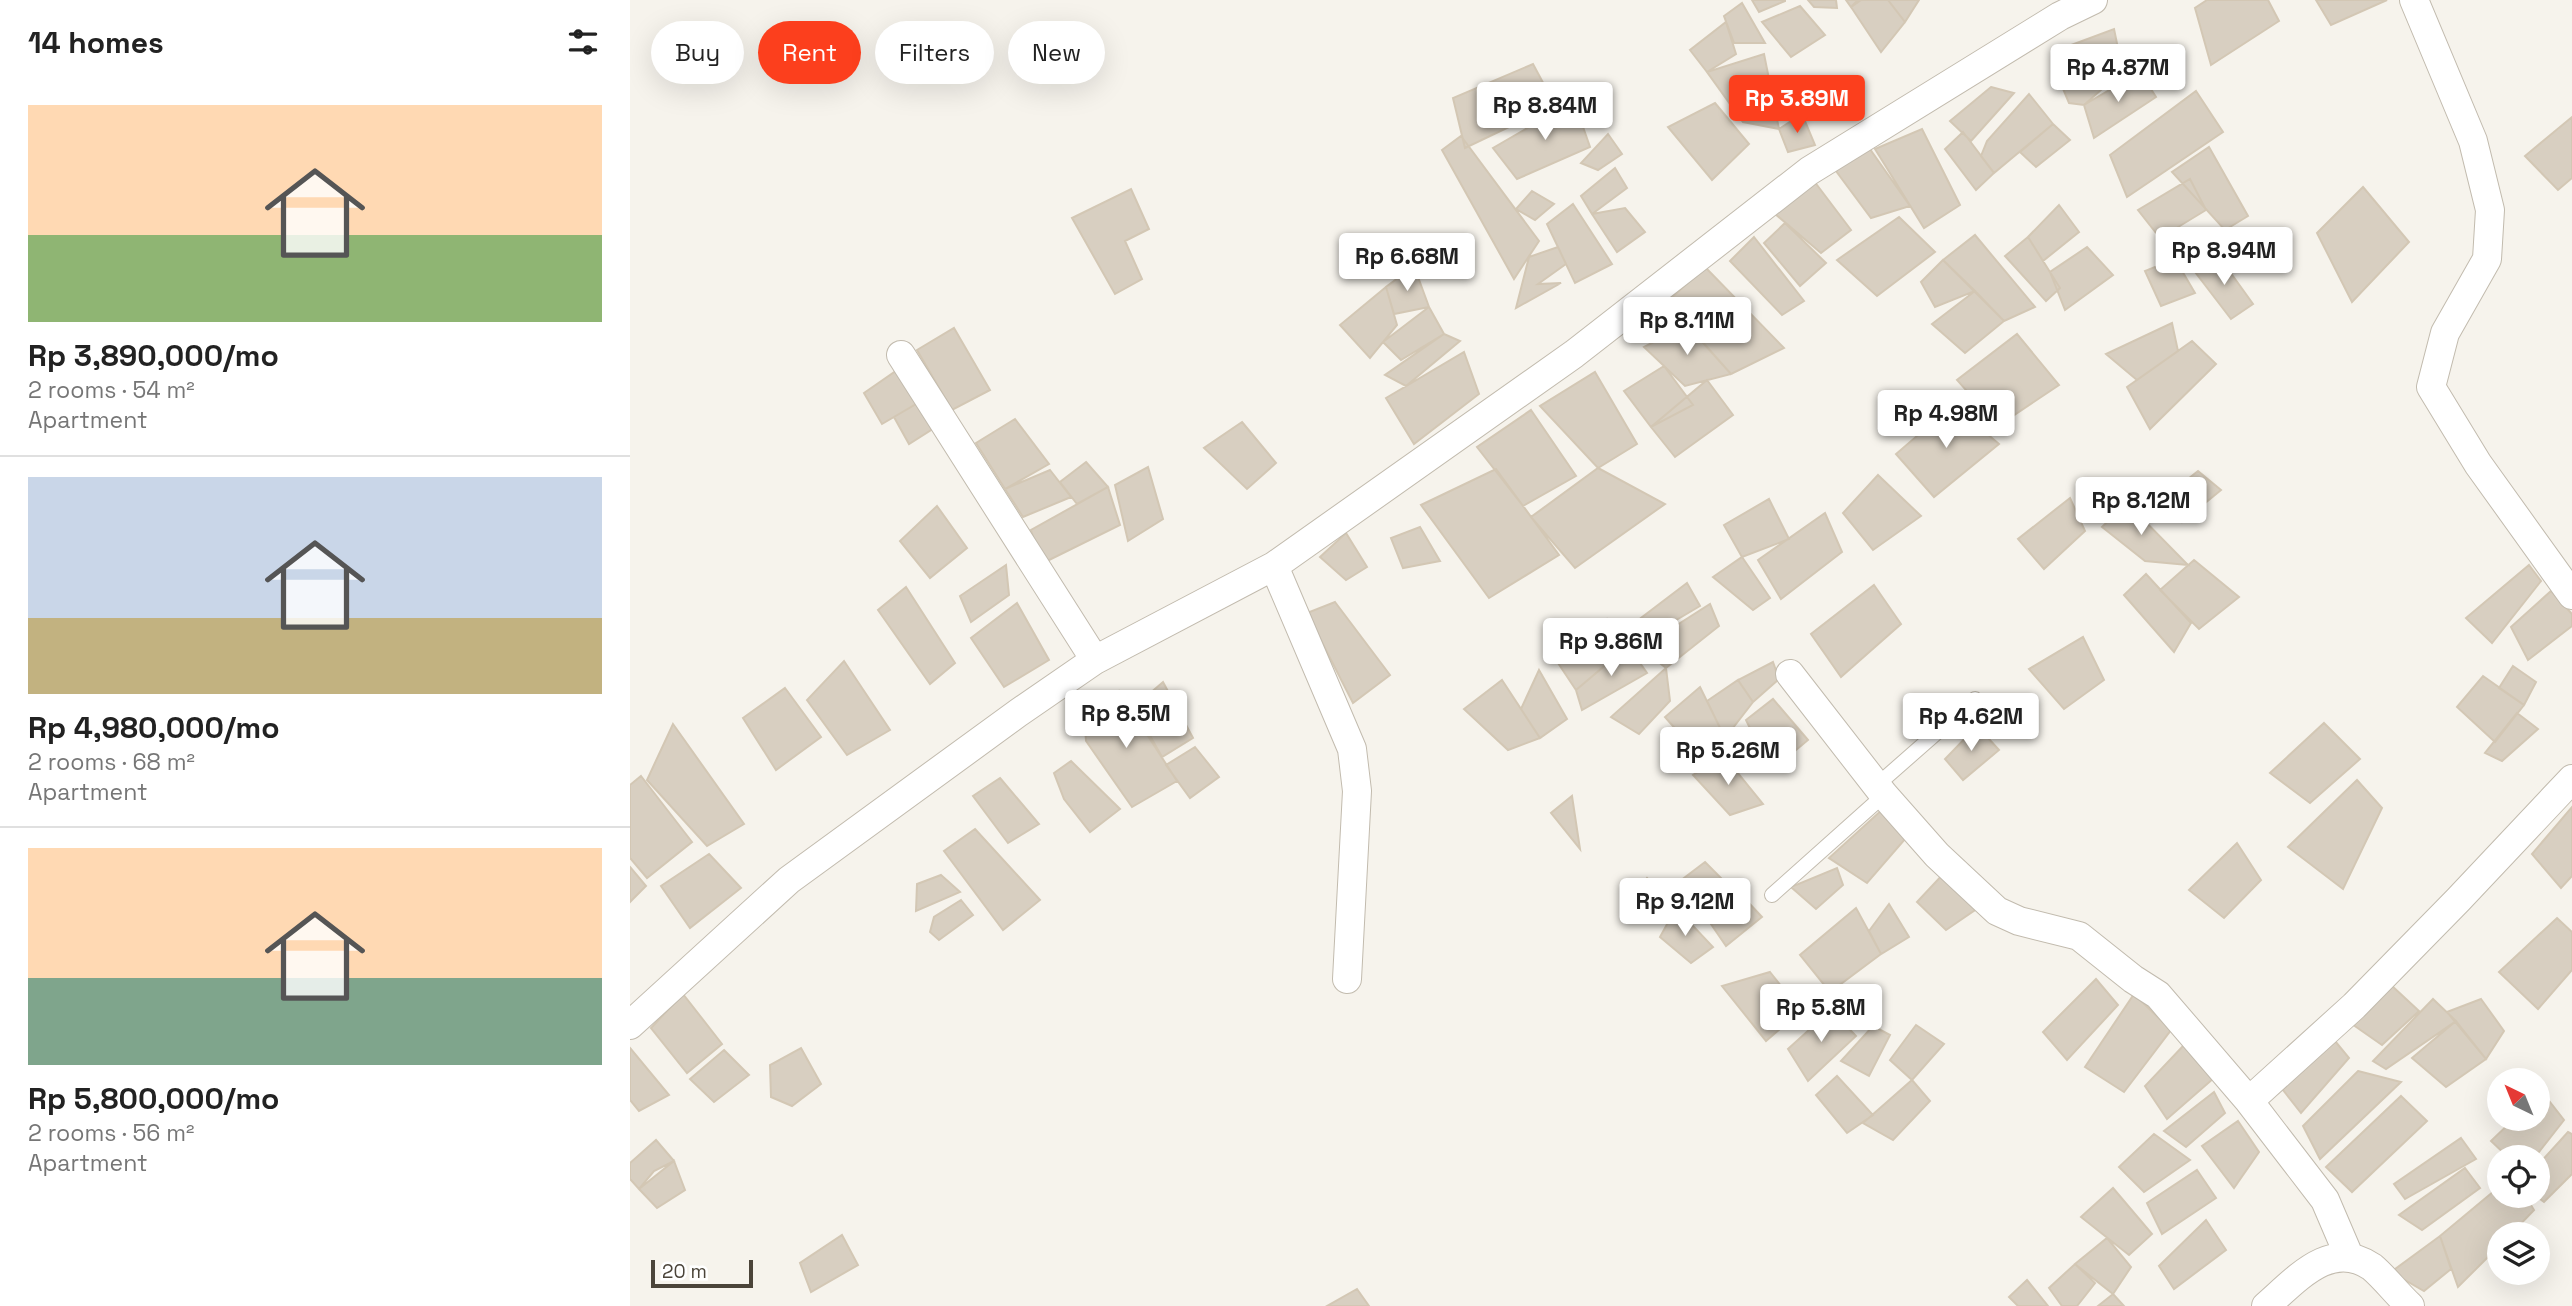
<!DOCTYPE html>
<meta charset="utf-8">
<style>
:root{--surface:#fff;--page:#f2f2f2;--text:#222;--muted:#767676;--line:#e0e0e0;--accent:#fc3f1d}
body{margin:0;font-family:"Space Grotesk",sans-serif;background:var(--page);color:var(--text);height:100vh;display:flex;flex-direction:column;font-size:26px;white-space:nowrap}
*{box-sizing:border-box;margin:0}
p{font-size:23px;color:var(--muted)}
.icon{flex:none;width:38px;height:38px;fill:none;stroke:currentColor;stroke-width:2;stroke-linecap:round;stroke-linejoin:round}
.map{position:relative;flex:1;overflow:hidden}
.drawer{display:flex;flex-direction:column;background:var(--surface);width:630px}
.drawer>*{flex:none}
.hud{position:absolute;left:21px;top:21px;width:665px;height:63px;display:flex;gap:14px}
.needle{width:46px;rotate:317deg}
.controls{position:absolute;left:1857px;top:1068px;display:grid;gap:14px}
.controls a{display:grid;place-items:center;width:63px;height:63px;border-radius:50%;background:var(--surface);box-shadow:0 7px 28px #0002;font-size:35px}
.scale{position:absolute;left:21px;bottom:18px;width:102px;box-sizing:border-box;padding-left:7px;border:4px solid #4b4439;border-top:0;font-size:19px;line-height:24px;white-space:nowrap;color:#4b4439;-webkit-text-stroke:5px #fff;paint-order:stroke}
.price{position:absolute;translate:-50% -60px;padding:0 16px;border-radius:7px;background:#fff;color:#222;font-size:23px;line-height:46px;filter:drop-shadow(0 2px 4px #0008)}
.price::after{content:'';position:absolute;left:50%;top:42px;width:21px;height:16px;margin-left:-10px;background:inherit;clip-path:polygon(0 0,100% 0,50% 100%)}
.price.on{background:var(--accent);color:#fff}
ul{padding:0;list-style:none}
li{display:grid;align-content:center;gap:14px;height:371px;padding:0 28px}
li+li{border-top:2px solid var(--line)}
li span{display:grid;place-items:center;height:217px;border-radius:0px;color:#555}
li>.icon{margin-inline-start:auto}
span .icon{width:126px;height:126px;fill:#fffc;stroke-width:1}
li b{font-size:30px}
h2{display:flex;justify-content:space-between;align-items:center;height:84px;padding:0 28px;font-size:30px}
.tag{padding:0 24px;border-radius:32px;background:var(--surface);box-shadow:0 7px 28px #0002;font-size:24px;line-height:63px}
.tag.on{background:var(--accent);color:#fff}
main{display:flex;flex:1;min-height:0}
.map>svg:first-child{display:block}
</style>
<main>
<section class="drawer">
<h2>14 homes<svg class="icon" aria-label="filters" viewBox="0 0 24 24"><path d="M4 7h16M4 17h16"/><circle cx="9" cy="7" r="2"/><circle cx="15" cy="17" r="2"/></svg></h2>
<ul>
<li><span style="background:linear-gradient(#ffd9b3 60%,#8fb573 0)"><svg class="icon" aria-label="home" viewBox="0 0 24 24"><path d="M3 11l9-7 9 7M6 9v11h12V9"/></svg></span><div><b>Rp 3,890,000/mo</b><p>2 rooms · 54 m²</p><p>Apartment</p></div></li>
<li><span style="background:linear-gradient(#c9d6e8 65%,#c2b280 0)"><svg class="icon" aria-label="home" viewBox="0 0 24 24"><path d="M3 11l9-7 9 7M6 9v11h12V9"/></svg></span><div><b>Rp 4,980,000/mo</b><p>2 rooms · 68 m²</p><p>Apartment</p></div></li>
<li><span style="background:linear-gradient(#ffd9b3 60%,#7fa58c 0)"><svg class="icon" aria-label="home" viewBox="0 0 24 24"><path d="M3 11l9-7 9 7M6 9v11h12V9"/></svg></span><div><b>Rp 5,800,000/mo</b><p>2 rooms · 56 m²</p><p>Apartment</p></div></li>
</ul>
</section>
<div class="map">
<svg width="1942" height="1306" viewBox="0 0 1942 1306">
<rect width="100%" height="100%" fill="#f6f3ec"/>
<path fill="#d8cfc1" stroke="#d3c7b4" stroke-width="2" d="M 1122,0 L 1155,0 L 1155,1 L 1129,12 Z
M 1178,0 L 1206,0 L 1207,8 L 1184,7 Z
M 1216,0 L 1231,0 L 1221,7 Z
M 1228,0 L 1258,0 L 1275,22 L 1251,52 L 1221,7 Z
M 1258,0 L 1289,0 L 1275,22 Z
M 1577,0 L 1638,0 L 1649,21 L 1581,65 L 1565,8 Z
M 1686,0 L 1757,0 L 1701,25 Z
M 1112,3 L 1135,43 L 1104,43 L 1094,16 Z
M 1170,6 L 1195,35 L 1161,57 L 1132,22 Z
M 1096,22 L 1106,54 L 1077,72 L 1060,50 Z
M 1484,29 L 1490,58 L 1439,72 L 1436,47 Z
M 1134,54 L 1149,129 L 1113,122 L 1077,72 Z
M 903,64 L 925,105 L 835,148 L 823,98 Z
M 1498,66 L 1454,105 L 1439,103 L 1431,84 Z
M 1510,72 L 1526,97 L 1464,138 L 1454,105 Z
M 1361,87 L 1384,93 L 1341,141 L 1320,121 Z
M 1566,91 L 1593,132 L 1497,197 L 1480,155 Z
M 1399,94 L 1423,124 L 1364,173 L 1351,156 L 1357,141 Z
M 944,101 L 960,147 L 887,179 L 863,148 Z
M 1085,103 L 1119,144 L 1082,180 L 1038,127 Z
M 1172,114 L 1185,145 L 1158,152 L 1149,129 Z
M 1942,117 L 1942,178 L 1928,190 L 1895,156 Z
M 1423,124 L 1440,140 L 1406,167 L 1390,152 Z
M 1292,129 L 1330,205 L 1294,228 L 1245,149 Z
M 1333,132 L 1364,173 L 1346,190 L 1315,149 Z
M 978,134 L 992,154 L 968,170 L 951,163 Z
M 831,136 L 909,241 L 884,279 L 812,150 Z
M 1235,142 L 1280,206 L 1241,218 L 1203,167 Z
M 1579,147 L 1618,216 L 1595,230 L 1542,172 Z
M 985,168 L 997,188 L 962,214 L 951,196 Z
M 1560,179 L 1576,210 L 1530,238 L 1508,210 Z
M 1184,181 L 1221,230 L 1191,253 L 1144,213 Z
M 1733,187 L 1779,242 L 1722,302 L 1687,233 Z
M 501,189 L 519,229 L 495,241 L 512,279 L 485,294 L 442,218 Z
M 902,191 L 924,204 L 905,220 L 886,209 Z
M 943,204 L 982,264 L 945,283 L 917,224 Z
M 1429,205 L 1449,232 L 1413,261 L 1398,237 Z
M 995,208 L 1015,232 L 987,252 L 962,214 Z
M 1269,217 L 1305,252 L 1247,296 L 1207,260 Z
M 1155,223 L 1196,263 L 1170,286 L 1134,243 Z
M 1345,235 L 1405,307 L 1374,321 L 1313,260 Z
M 1124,237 L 1174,301 L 1152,315 L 1100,261 Z
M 1398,237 L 1430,288 L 1416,301 L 1375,256 Z
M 928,247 L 936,264 L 908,284 L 931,283 L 886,308 L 899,257 Z
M 1457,247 L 1483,275 L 1435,310 L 1420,272 Z
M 1590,258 L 1623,304 L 1601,319 L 1562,268 Z
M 1545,259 L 1565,293 L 1531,306 L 1515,271 Z
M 1313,260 L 1345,291 L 1305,307 L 1291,282 Z
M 784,266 L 799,307 L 764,314 L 756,287 Z
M 1075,267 L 1154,348 L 1101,374 L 1037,302 Z
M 756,287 L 767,325 L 740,358 L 710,325 Z
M 1345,291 L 1374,321 L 1335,353 L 1302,324 Z
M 799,307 L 814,334 L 771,360 L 753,342 Z
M 1542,323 L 1548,351 L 1507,380 L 1476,354 Z
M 1057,325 L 1101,374 L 1055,386 L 1014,347 Z
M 324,328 L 360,390 L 322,410 L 287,350 Z
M 814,334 L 830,341 L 776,386 L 755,375 Z
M 1387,334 L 1429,385 L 1368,426 L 1327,380 Z
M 1562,341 L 1586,364 L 1520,429 L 1497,387 Z
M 834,352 L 849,394 L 784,444 L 756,398 Z
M 273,366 L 291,401 L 252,424 L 234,393 Z
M 1034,366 L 1063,405 L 1021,427 L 994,391 Z
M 965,372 L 1007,444 L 968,468 L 910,406 Z
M 1077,380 L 1103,415 L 1045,457 L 1021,427 Z
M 291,401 L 309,425 L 279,444 L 264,417 Z
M 1323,405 L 1369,444 L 1304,497 L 1266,454 Z
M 901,410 L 946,476 L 893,506 L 847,447 Z
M 385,419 L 419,464 L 375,489 L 346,443 Z
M 612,422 L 646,463 L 617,489 L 574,448 Z
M 456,462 L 478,487 L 447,504 L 430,482 Z
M 518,467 L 533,519 L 498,541 L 485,485 Z
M 968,468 L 1035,504 L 945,568 L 901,517 Z
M 866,469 L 929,555 L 859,598 L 791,505 Z
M 420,470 L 441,497 L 393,517 L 375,489 Z
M 1568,471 L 1591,490 L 1552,522 L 1533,499 Z
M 1248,475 L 1291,516 L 1243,550 L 1213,513 Z
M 478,487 L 490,525 L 411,564 L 401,530 Z
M 1440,498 L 1455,531 L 1414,569 L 1388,539 Z
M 1139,499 L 1159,539 L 1112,557 L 1094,525 Z
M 1497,503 L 1558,565 L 1515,561 L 1472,527 Z
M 307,506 L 337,548 L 300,578 L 270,541 Z
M 1195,513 L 1212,552 L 1151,599 L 1128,560 Z
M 790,527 L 810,561 L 773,568 L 761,538 Z
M 716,533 L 737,567 L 716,580 L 690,557 Z
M 1112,557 L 1140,598 L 1123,610 L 1083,577 Z
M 1564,560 L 1609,597 L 1569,629 L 1530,590 Z
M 376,565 L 379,595 L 341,622 L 330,596 Z
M 1899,565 L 1911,581 L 1862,643 L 1836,618 Z
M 1516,574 L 1561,623 L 1544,652 L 1494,595 Z
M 1057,583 L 1070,606 L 1019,636 L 1003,624 Z
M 1244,585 L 1271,624 L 1211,677 L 1181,634 Z
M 276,587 L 325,663 L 300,684 L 248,610 Z
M 1921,591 L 1942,614 L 1942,626 L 1898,660 L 1881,627 Z
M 705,602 L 760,675 L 723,703 L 677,613 Z
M 387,603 L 419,660 L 374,687 L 341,638 Z
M 1080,604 L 1089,626 L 1036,668 L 1011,648 Z
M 977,619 L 998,646 L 946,690 L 926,660 Z
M 1453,637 L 1474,680 L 1434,709 L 1399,669 Z
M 998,646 L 1017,673 L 952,710 L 946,690 Z
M 214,661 L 260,730 L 217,755 L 177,700 Z
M 1143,662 L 1149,679 L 1123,702 L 1108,680 Z
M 1883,666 L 1906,682 L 1894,705 L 1869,688 Z
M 1036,668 L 1040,701 L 1009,734 L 981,717 Z
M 909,670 L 937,719 L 910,738 L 891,709 Z
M 1853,676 L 1894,705 L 1865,742 L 1827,707 Z
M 872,680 L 910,738 L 878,750 L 834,709 Z
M 1108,680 L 1123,702 L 1095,738 L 1077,701 Z
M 533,682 L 563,738 L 532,757 L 504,707 Z
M 1070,687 L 1095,738 L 1072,759 L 1035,717 Z
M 155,688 L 191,737 L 146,770 L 113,718 Z
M 489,691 L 547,781 L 502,807 L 456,741 L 454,715 Z
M 1143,699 L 1178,740 L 1141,771 L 1116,720 Z
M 1887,713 L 1908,729 L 1872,761 L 1855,753 Z
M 1694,723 L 1730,759 L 1680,803 L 1640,773 Z
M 43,724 L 114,824 L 77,846 L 17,780 Z
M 1347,726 L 1369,750 L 1333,780 L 1315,759 Z
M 565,747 L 589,777 L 560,798 L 536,765 Z
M 1094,756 L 1133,804 L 1100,815 L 1063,775 Z
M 441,761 L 490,809 L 460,832 L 434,799 L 424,773 Z
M 11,776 L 62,842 L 17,878 L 0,858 L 0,785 Z
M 370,778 L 409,824 L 378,843 L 343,796 Z
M 1727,780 L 1752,808 L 1713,889 L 1658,847 Z
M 942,796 L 950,849 L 921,813 Z
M 1942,807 L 1942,876 L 1931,888 L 1902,854 Z
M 1254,808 L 1276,838 L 1237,883 L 1199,858 Z
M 345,829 L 410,900 L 373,930 L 314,851 Z
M 1607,843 L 1631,880 L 1594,918 L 1559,890 Z
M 79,854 L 111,888 L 60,928 L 31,886 Z
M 1075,862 L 1093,880 L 1059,922 L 1033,894 Z
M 0,867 L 16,886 L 0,902 Z
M 1207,868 L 1213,885 L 1186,909 L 1161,887 Z
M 1316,871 L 1348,908 L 1316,930 L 1287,902 Z
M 311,875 L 330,892 L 286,911 L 287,884 Z
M 1017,878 L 1033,894 L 1046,908 L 1022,919 L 999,901 Z
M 1101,884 L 1132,917 L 1096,946 L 1072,911 Z
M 331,900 L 343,915 L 309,940 L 300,932 L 304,917 Z
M 1259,904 L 1279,937 L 1251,954 L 1239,931 Z
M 1046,908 L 1083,947 L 1061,963 L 1030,937 Z
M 1226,908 L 1251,954 L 1200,992 L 1170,955 Z
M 1927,918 L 1942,932 L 1942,970 L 1908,1009 L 1869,972 Z
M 1140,972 L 1171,1011 L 1136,1041 L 1092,986 Z
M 1466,979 L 1488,1005 L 1437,1060 L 1413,1032 Z
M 1761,985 L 1789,1011 L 1752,1045 L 1719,1022 Z
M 53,994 L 92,1044 L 57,1073 L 21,1028 Z
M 1504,994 L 1541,1030 L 1494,1092 L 1455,1067 Z
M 1803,999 L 1826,1021 L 1756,1069 L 1743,1061 Z
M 1851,999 L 1874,1031 L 1856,1059 L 1817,1012 Z
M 1201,1010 L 1226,1036 L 1178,1081 L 1158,1049 Z
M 1826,1021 L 1856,1059 L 1816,1087 L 1782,1058 Z
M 1286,1025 L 1314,1044 L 1282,1080 L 1260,1060 Z
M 1243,1026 L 1260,1035 L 1239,1076 L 1211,1061 Z
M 1696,1030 L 1719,1058 L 1671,1113 L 1639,1072 Z
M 1554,1045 L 1584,1078 L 1537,1119 L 1515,1086 Z
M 0,1048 L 39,1095 L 9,1111 L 0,1100 Z
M 171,1048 L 191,1084 L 162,1106 L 141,1097 L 140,1065 Z
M 94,1050 L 119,1075 L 84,1102 L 60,1079 Z
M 1728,1071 L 1771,1082 L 1690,1159 L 1673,1126 Z
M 1207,1076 L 1243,1115 L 1217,1133 L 1186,1095 Z
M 1282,1080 L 1300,1101 L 1263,1140 L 1233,1123 Z
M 1584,1092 L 1595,1113 L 1556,1147 L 1534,1131 Z
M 1913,1093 L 1934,1120 L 1905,1157 L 1878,1157 L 1861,1141 L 1885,1118 L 1908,1118 L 1908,1097 Z
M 1771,1096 L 1797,1121 L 1722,1192 L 1696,1167 Z
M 1608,1121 L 1629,1152 L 1604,1188 L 1572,1146 Z
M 1938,1132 L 1942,1134 L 1942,1174 L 1914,1202 L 1905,1195 L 1908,1195 L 1908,1165 Z
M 1524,1134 L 1560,1160 L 1514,1192 L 1489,1167 Z
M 1831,1138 L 1846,1159 L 1775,1199 L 1764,1184 Z
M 26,1140 L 44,1161 L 24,1171 L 9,1189 L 0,1179 L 0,1163 Z
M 44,1161 L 55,1190 L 27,1208 L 9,1189 Z
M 1835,1168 L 1850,1188 L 1792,1230 L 1769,1215 Z
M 1567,1170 L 1586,1198 L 1532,1234 L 1517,1203 Z
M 1869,1187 L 1869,1195 L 1895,1195 L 1904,1210 L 1881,1234 L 1869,1234 L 1869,1246 L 1828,1287 L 1810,1236 Z
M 1483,1188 L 1522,1234 L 1499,1255 L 1451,1217 Z
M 1576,1220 L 1596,1250 L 1544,1289 L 1529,1266 Z
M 212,1235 L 228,1265 L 181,1292 L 170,1263 Z
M 1810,1236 L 1821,1269 L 1794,1291 L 1761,1272 Z
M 1477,1238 L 1501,1267 L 1483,1294 L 1445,1264 Z
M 1445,1264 L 1465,1283 L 1447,1306 L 1432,1306 L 1419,1288 Z
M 1397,1280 L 1418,1306 L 1388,1306 L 1379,1297 Z
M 727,1289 L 739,1306 L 697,1306 Z
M 1483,1294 L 1494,1306 L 1468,1306 Z"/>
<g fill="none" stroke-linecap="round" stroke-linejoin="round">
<defs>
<path id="service" d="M 1246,786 L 1345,699
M 1142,895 L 1254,795"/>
<path id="minor" d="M 1784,0 L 1843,141 L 1860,210 L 1857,259 L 1815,333 L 1801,387 L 1848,464 L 1942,595
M 271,355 L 465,660
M 644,566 L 722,749 L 727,791 L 717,979
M 1160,674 L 1254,795 L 1307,855 L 1367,911 L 1389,921 L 1449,936 L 1503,979 L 1528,995 L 1619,1101 L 1695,1200 L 1719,1256
M 0,1025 L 159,880 L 388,713 L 465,660 L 644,566 L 944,354 L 1179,171 L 1430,16 L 1463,0
M 1619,1101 L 1724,1006 L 1828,900 L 1942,779
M 1636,1306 C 1666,1280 1701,1238 1742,1267 C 1755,1278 1767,1294 1780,1306"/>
</defs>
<use href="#service" stroke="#c2bbae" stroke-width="16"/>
<use href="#minor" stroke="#c2bbae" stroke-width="30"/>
<use href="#service" stroke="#fff" stroke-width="14"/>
<use href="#minor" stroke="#fff" stroke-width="28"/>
</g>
</svg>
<div class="controls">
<a><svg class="needle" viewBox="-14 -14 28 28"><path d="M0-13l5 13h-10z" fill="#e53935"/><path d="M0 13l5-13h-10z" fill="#767676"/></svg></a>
<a><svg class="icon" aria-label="locate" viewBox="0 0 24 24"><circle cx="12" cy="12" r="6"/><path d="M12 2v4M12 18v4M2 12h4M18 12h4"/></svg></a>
<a><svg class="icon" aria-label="layers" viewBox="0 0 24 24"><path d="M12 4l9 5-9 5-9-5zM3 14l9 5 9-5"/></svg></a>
</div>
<div class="scale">20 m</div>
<b class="price" style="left:1488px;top:104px">Rp 4.87M</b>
<b class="price on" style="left:1167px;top:135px">Rp 3.89M</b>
<b class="price" style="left:915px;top:142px">Rp 8.84M</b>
<b class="price" style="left:1594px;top:287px">Rp 8.94M</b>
<b class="price" style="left:777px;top:293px">Rp 6.68M</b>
<b class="price" style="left:1057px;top:357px">Rp 8.11M</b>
<b class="price" style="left:1316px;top:450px">Rp 4.98M</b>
<b class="price" style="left:1511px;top:537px">Rp 8.12M</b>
<b class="price" style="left:981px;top:678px">Rp 9.86M</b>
<b class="price" style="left:496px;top:750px">Rp 8.5M</b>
<b class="price" style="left:1341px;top:753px">Rp 4.62M</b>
<b class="price" style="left:1098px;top:787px">Rp 5.26M</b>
<b class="price" style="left:1055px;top:938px">Rp 9.12M</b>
<b class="price" style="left:1191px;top:1044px">Rp 5.8M</b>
<div class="hud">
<a class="tag">Buy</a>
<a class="tag on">Rent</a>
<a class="tag">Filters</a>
<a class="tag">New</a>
</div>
</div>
</main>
